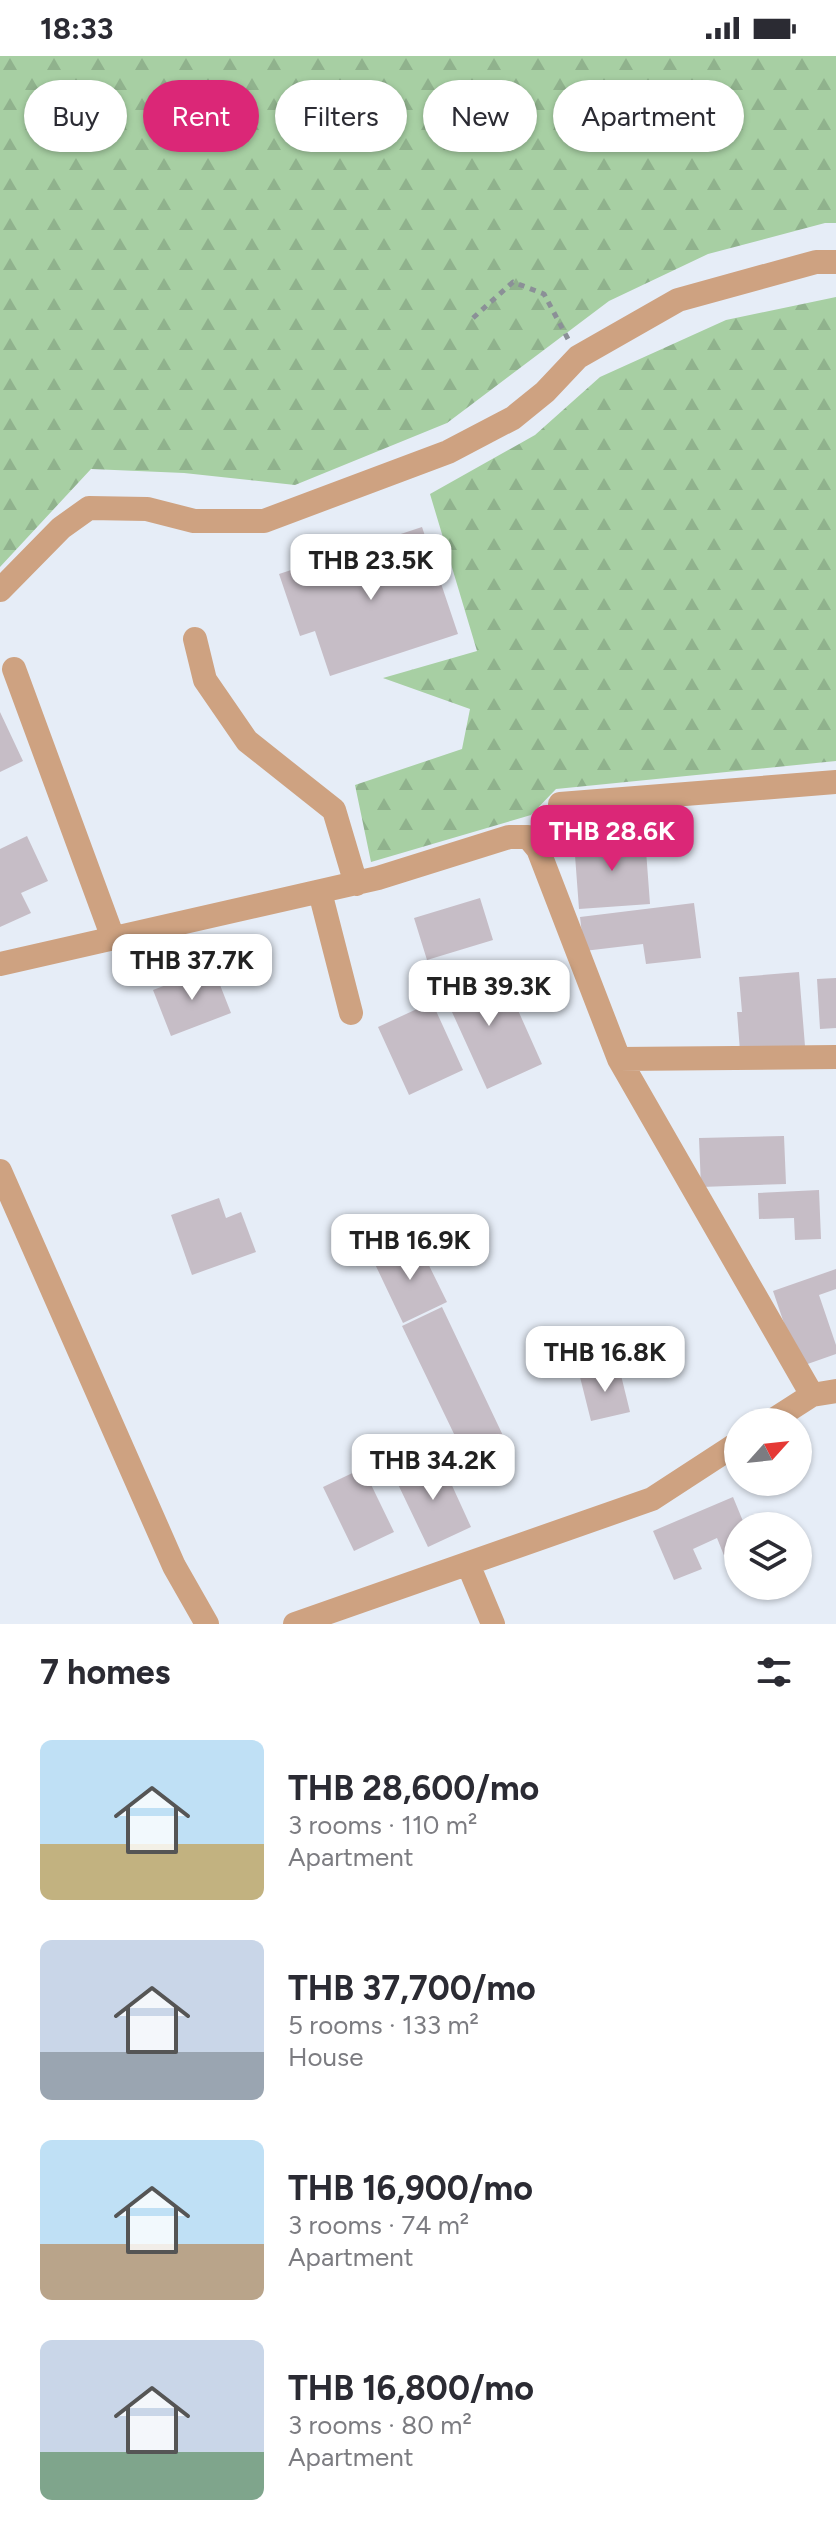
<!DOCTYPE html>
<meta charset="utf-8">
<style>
:root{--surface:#fff;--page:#f2f2f3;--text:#2b2b33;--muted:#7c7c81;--accent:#db2777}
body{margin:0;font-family:Figtree,sans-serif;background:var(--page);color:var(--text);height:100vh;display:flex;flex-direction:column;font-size:30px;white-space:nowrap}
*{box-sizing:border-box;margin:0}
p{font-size:26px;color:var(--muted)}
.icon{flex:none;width:44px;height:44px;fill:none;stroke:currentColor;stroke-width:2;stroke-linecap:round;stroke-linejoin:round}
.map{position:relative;height:1568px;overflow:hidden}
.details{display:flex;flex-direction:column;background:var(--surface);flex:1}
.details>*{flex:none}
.guide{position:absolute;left:24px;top:24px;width:788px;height:72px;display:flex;gap:16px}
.needle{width:52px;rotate:63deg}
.controls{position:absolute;left:724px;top:1352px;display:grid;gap:16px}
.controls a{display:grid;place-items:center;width:88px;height:88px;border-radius:50%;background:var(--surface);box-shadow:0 2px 6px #0004;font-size:40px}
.price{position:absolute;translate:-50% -68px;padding:0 18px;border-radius:16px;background:#fff;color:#222;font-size:26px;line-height:52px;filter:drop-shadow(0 2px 4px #0008)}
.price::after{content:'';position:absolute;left:50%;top:48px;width:24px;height:18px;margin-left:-12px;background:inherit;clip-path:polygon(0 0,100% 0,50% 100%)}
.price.current{background:var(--accent);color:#fff}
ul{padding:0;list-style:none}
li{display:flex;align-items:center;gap:24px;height:200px;padding:0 40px}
li span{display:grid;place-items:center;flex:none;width:224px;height:160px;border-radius:12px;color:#555}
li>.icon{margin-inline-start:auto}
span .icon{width:96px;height:96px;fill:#fffc;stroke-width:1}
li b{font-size:34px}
h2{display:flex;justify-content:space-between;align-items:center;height:96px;padding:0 40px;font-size:34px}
.tag{padding:0 28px;border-radius:36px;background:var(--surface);box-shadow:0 2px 6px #0004;font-size:28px;line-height:72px}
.tag.current{background:var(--accent);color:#fff}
.status{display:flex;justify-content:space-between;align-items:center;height:56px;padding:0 40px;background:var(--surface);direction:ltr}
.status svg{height:22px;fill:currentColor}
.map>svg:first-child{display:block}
</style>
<div class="status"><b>18:33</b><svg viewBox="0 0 49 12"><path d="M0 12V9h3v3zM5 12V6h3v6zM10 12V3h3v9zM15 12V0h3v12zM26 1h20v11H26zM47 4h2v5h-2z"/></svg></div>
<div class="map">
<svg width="836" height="1568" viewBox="0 0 836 1568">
<defs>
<pattern id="forest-firs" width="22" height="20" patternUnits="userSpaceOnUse" patternTransform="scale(2)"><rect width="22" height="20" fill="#a7cfa3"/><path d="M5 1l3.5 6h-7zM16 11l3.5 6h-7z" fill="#90b28d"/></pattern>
</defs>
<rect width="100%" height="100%" fill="#e6edf7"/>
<path fill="url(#forest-firs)" d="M 0,0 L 836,0 L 836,167 L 825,167 L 708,198 L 609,245 L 447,367 L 295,429 L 184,417 L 91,413 L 0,511 Z
M 836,241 L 836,705 L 556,733 L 531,759 L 371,806 L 355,729 L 462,693 L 470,653 L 383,622 L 477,595 L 430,438 L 535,379 L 600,321 L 726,264 Z"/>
<path fill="#c6bdc6" d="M 422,471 L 458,578 L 330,620 L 315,575 L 300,580 L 279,518 Z
M 0,656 L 23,705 L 0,716 Z
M 27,780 L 48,825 L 21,837 L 31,857 L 0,871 L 0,793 Z
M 645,781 L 650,848 L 579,853 L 574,786 Z
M 480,842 L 493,884 L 427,904 L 414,862 Z
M 694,847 L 701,902 L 646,908 L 643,888 L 584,895 L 580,861 Z
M 473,907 L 494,952 L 513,943 L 542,1008 L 487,1033 L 437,923 Z
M 213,911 L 231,957 L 171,980 L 153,934 Z
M 799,916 L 805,990 L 740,995 L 737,956 L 742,956 L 739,921 Z
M 836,922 L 836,972 L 820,973 L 817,923 Z
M 432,946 L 463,1014 L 409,1039 L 378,971 Z
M 784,1080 L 786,1128 L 701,1131 L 699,1082 Z
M 819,1134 L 821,1183 L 795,1184 L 794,1162 L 759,1163 L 758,1137 Z
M 219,1142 L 226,1162 L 241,1156 L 256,1196 L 192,1219 L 171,1159 Z
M 417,1185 L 447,1246 L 403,1267 L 374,1206 Z
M 836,1213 L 836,1233 L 819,1239 L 836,1289 L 836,1298 L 799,1311 L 773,1235 Z
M 442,1251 L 507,1388 L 468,1407 L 402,1270 Z
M 619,1311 L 630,1356 L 591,1365 L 580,1321 Z
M 439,1401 L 471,1471 L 428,1491 L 395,1422 Z
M 363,1412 L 394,1476 L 354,1495 L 323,1431 Z
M 733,1441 L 745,1470 L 738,1470 L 738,1508 L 729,1512 L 717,1482 L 693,1493 L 702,1513 L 674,1524 L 653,1475 Z"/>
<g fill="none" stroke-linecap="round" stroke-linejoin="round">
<path stroke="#8b9097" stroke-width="5" stroke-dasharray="6 6" stroke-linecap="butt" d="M 473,262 L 513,226 L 544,238 L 568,283"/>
<path stroke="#cea281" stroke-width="24" d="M 0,534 L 61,472 L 89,452 L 147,453 L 194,465 L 264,465 L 448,396 L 513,362 L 545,336 L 578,301 L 678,244 L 816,206 L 836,206
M 195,583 L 205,624 L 247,685 L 334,754 L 356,828
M 14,613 L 113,882
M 560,748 L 836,726
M 320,836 L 351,957
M 0,908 L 378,822 L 509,781 L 528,781 L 538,793 L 619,1003 L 812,1339 L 836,1335
M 619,1003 L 836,1001
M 0,1115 L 174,1510 L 207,1568
M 770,1366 L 812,1339
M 468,1508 L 493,1568
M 295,1568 L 652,1443 L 738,1387"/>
</g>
</svg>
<div class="controls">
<a><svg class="needle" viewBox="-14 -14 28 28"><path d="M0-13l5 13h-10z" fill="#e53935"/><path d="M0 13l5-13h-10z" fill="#7c7c81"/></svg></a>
<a><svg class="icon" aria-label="layers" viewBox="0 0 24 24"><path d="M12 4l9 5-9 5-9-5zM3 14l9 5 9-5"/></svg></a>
</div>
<b class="price" style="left:371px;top:546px">THB 23.5K</b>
<b class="price current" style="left:612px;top:817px">THB 28.6K</b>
<b class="price" style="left:192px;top:946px">THB 37.7K</b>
<b class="price" style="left:489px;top:972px">THB 39.3K</b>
<b class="price" style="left:410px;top:1226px">THB 16.9K</b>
<b class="price" style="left:605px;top:1338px">THB 16.8K</b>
<b class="price" style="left:433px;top:1446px">THB 34.2K</b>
<div class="guide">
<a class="tag">Buy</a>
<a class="tag current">Rent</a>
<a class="tag">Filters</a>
<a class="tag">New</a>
<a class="tag">Apartment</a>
</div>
</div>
<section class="details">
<h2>7 homes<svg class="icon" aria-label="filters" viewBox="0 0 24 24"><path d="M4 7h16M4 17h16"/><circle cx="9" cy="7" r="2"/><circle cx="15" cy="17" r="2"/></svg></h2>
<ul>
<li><span style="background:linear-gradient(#bfe0f5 65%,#c2b280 0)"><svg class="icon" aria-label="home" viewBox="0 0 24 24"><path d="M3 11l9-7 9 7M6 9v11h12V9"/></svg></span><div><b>THB 28,600/mo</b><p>3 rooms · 110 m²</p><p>Apartment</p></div></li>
<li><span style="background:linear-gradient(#c9d6e8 70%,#9aa5b1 0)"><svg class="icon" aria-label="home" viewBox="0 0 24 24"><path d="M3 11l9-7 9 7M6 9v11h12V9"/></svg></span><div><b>THB 37,700/mo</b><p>5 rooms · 133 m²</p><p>House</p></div></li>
<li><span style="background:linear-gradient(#bfe0f5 65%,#b9a48a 0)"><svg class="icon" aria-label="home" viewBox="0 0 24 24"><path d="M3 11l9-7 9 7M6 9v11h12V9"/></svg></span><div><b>THB 16,900/mo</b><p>3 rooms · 74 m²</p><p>Apartment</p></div></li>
<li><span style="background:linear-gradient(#c9d6e8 70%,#7fa58c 0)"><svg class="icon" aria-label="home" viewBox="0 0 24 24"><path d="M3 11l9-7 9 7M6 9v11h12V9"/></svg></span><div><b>THB 16,800/mo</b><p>3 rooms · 80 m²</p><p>Apartment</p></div></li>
</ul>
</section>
